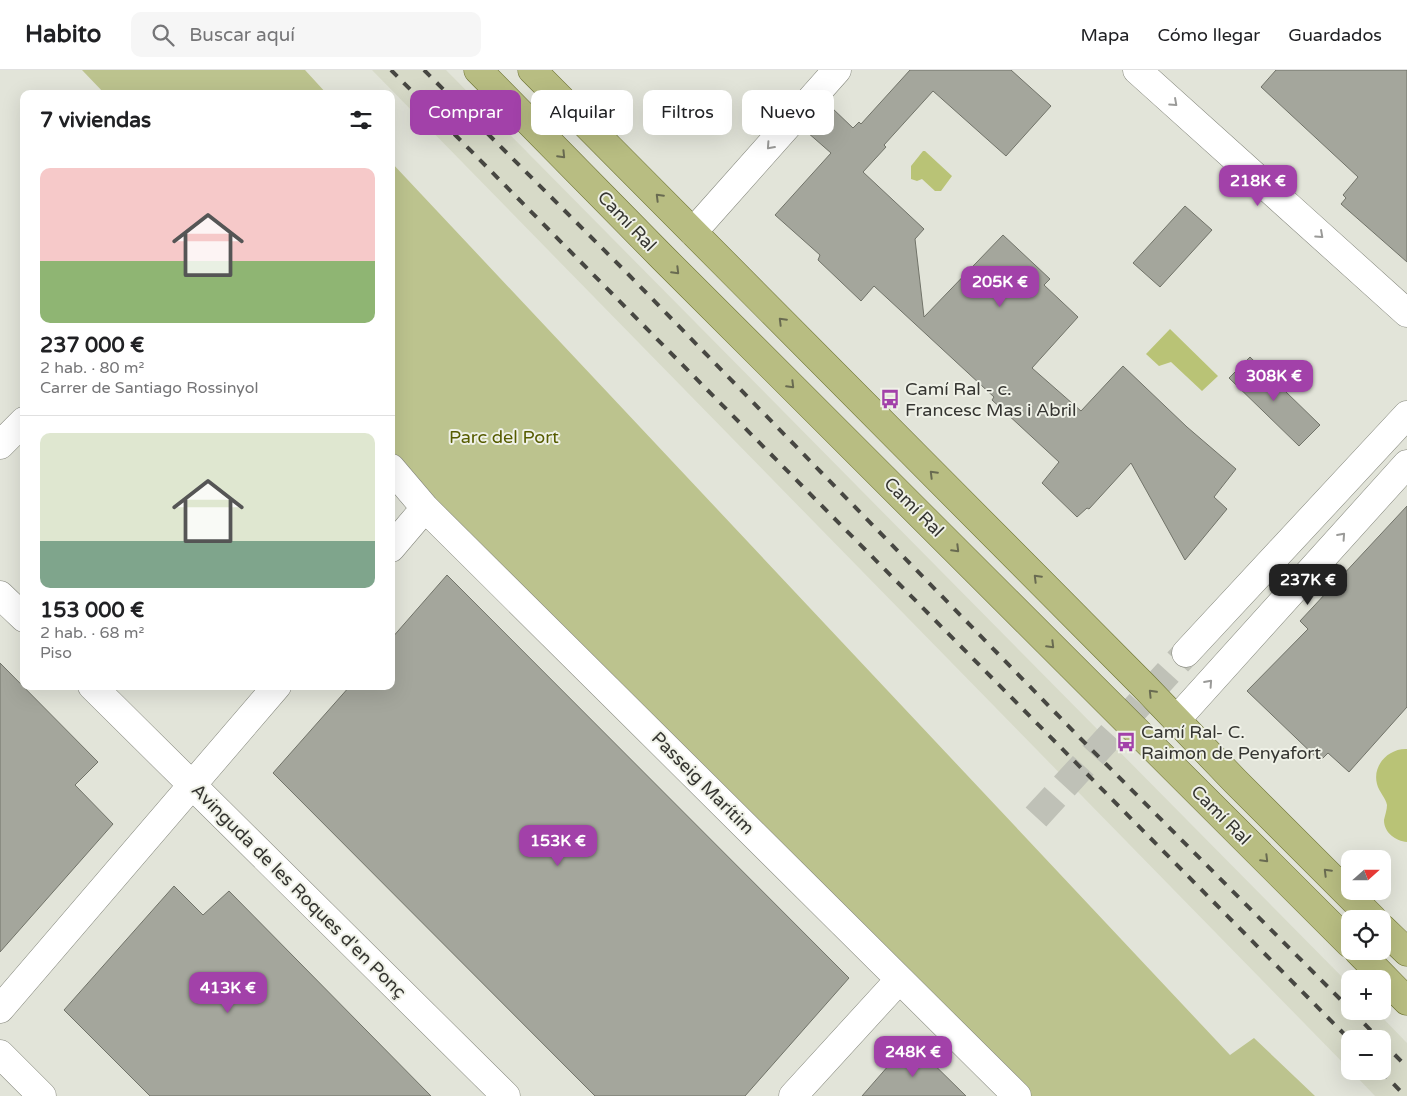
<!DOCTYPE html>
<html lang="es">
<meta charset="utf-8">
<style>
:root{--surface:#fff;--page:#f6f6f6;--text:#202124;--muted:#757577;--line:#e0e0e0;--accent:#a241a9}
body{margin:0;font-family:"Varela Round",sans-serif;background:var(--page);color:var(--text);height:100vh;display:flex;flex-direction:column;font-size:19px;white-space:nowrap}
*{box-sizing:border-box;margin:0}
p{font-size:16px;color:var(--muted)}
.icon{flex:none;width:28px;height:28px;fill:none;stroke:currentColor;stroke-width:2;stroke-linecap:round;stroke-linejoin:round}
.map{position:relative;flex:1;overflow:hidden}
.sheet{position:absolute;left:20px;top:20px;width:375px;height:600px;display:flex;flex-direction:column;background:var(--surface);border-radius:10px;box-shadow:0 5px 20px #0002}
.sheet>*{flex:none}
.banner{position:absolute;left:410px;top:20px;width:475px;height:45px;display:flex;gap:10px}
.needle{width:32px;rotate:69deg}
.fabs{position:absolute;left:1341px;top:780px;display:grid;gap:10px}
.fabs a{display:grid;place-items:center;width:50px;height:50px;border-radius:10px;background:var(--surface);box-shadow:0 5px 20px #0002;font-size:25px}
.price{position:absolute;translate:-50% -42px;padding:0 11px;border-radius:10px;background:var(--accent);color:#fff;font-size:16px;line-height:32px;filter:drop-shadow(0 1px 2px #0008)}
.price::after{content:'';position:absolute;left:50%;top:30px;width:15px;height:11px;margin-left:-8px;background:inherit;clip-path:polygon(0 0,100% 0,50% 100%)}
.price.selected{background:#222;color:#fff}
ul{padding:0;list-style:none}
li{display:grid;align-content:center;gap:10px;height:265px;padding:0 20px}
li+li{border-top:1px solid var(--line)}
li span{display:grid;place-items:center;height:155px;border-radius:10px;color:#555}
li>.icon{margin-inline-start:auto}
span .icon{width:90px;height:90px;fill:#fffc;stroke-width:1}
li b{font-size:21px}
h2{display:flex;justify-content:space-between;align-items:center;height:60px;padding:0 20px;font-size:21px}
.pill{padding:0 18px;border-radius:10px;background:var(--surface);box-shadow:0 5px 20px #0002;font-size:18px;line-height:45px}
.pill.selected{background:var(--accent);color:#fff}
header{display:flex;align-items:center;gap:30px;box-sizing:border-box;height:70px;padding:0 25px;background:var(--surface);border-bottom:1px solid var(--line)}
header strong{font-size:24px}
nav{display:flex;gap:28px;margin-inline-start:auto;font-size:18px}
.search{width:350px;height:45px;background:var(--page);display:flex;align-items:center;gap:12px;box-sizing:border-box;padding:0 18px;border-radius:10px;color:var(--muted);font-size:19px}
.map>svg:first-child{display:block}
</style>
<header>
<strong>Habito</strong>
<div class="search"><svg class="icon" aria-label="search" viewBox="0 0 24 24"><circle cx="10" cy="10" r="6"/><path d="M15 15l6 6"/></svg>Buscar aquí</div>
<nav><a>Mapa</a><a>Cómo llegar</a><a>Guardados</a></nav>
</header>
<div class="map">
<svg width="1407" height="1026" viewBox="0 0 1407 1026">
<rect width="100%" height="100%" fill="#e2e4d9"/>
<path fill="#d7dac8" d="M 372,0 L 446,0 L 1350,915 L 1350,941 L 1376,941 L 1407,973 L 1407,1026 L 1375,1026 L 1351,1001 L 1382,1001 L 1382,969 L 1350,969 L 1350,1000 Z"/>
<path fill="#bcc38e" d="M 82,0 L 305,0 L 327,24 L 105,24 Z
M 391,92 L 1230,985 L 1254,968 L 1315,1026 L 1018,1026 L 391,395 Z"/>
<path fill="#b9c376" d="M 923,81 L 925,81 L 952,106 L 941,121 L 935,121 L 922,109 L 917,111 L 911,109 L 911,96 Z
M 1170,259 L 1218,306 L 1202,321 L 1171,292 L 1159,296 L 1146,284 Z
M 1407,679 L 1407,772 C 1396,771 1384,763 1384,750 C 1385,745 1387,740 1387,735 C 1386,728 1379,722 1377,714 C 1372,695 1389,678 1407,679 Z"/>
<path fill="#a4a69c" stroke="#717369" d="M 910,0 L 1011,0 L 1051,36 L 1006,86 L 933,21 L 884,75 L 886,77 L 863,102 L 924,159 L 915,169 L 924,247 L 1003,165 L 1050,209 L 1044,215 L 1078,247 L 1032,298 L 1081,341 L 1123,296 L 1187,357 L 1236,399 L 1214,427 L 1227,439 L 1185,490 L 1131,393 L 1089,439 L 1087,438 L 1077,447 L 1042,413 L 1059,392 L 992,330 L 994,327 L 874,216 L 861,231 L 818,190 L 820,185 L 775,145 L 831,83 L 807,62 L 831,37 L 853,58 L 859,52 L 861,54 Z
M 1276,0 L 1407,0 L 1407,192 L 1341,134 L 1346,128 L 1343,125 L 1358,107 L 1261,17 Z
M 1185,136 L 1212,160 L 1160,217 L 1133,193 Z
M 1250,287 L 1320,355 L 1299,376 L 1229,308 Z
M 1407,436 L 1407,637 L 1349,702 L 1328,683 L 1320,691 L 1247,621 L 1308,559 L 1300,551 Z
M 447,505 L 849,908 L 745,1026 L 595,1026 L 273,703 L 350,616 L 391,616 L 391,569 Z
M 0,593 L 98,692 L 75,715 L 113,754 L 0,882 Z
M 174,816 L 203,845 L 229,821 L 431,1026 L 150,1026 L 64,940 Z
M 910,971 L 966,1026 L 862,1026 Z"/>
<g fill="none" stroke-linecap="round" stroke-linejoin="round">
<path stroke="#bfc1b7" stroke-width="28" stroke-dasharray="28 14" stroke-linecap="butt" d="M 1036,747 L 1186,583"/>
<defs>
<path id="minor" d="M 1137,0 L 1407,243
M 693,162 L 837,0
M 0,375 L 24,351
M 391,398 L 425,438 L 1017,1026
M 391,478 L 425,438
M 0,525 L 24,548
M 1186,583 L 1407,345
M 92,616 L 506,1026
M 1177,649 L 1407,394
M 0,939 L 277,616
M 0,984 L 42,1026
M 793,1026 L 899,910"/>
<path id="major" d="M 478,0 L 663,188 L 1350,874
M 532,0 L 1144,616 L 1235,711 L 1373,849
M 1382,858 L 1407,882
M 1358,881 L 1407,931"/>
</defs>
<use href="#minor" stroke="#84867c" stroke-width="29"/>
<use href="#major" stroke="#6b7130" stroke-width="29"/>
<use href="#minor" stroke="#fff" stroke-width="28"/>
<use href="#major" stroke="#b8bd82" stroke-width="28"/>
<path stroke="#474742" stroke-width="4" stroke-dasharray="9 9" stroke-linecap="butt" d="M 391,0 L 1350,970
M 424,0 L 628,204 L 1081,669 L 1350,939
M 1352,941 L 1379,969
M 1382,972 L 1407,997
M 1381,1001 L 1405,1026"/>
</g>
<defs><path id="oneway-chevron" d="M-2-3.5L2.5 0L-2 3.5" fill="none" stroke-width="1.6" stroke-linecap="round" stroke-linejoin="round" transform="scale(1.25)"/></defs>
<g stroke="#9a9a98">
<use href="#oneway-chevron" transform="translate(1174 33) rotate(42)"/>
<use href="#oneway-chevron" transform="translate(770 76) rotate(132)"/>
<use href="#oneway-chevron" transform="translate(1320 165) rotate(42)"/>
<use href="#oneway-chevron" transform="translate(1342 466) rotate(-48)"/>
<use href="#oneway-chevron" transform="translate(1209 613) rotate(-48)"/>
</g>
<g stroke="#696b51">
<use href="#oneway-chevron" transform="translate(562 85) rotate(46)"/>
<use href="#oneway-chevron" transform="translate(659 127) rotate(-135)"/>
<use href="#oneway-chevron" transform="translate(676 201) rotate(45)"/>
<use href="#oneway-chevron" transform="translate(782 251) rotate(-135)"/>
<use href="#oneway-chevron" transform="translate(791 315) rotate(45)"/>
<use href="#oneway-chevron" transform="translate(933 404) rotate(-135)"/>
<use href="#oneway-chevron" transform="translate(956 479) rotate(45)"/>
<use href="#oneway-chevron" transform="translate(1037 508) rotate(-135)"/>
<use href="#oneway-chevron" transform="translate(1051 575) rotate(45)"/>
<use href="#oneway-chevron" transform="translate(1152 623) rotate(-134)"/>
<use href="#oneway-chevron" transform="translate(1265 789) rotate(45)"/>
<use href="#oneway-chevron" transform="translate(1327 802) rotate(-135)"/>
</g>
<defs>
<symbol id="bus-bare" viewBox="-9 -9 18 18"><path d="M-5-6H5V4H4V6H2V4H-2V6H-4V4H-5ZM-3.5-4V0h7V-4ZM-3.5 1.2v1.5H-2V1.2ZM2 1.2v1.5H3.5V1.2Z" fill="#a241a9" stroke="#eff1e7" stroke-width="2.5" paint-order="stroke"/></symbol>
</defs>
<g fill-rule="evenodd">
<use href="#bus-bare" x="876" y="315" width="28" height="28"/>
<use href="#bus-bare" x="1112" y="658" width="28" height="28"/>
</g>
<g text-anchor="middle" stroke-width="4" stroke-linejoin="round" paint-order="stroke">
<g font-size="18" fill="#353531" stroke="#eff1e7">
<text transform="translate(627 151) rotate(46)" y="6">Camí Ral</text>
<text transform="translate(914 437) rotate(45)" y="6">Camí Ral</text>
<text transform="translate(703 713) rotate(45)" y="6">Passeig Marítim</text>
<text transform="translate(1221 745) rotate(45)" y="6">Camí Ral</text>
<text transform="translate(299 821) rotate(45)" y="6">Avinguda de les Roques d'en Ponç</text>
</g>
<g font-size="18" fill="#353531" stroke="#eff1e7" text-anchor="start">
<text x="905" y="325">Camí Ral - c.<tspan x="905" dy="21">Francesc Mas i Abril</tspan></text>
<text x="1141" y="668">Camí Ral- C.<tspan x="1141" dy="21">Raimon de Penyafort</tspan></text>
</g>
<g font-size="18" fill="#565c00" stroke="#eff1e7">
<text x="504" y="373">Parc del Port</text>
</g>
</g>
</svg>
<div class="fabs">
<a><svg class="needle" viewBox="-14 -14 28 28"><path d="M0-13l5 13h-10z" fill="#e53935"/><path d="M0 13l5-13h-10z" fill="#757577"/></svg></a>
<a><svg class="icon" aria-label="locate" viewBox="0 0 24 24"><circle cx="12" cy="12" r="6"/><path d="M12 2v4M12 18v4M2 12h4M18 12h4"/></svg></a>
<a>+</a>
<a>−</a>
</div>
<b class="price" style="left:1258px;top:137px">218K €</b>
<b class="price" style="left:1000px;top:238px">205K €</b>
<b class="price" style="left:1274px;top:332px">308K €</b>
<b class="price selected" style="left:1308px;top:536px">237K €</b>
<b class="price" style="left:558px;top:797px">153K €</b>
<b class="price" style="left:228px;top:944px">413K €</b>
<b class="price" style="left:913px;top:1008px">248K €</b>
<div class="banner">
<a class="pill selected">Comprar</a>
<a class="pill">Alquilar</a>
<a class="pill">Filtros</a>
<a class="pill">Nuevo</a>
</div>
<section class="sheet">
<h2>7 viviendas<svg class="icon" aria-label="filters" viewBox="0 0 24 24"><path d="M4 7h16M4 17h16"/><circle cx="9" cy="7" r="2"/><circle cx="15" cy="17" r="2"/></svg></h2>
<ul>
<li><span style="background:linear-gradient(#f6c9c9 60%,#8fb573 0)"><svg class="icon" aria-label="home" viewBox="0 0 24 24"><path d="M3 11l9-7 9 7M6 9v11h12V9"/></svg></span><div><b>237 000 €</b><p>2 hab. · 80 m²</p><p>Carrer de Santiago Rossinyol</p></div></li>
<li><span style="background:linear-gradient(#dfe7d0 70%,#7fa58c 0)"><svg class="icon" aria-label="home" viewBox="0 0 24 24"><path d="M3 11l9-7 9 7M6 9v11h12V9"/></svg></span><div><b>153 000 €</b><p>2 hab. · 68 m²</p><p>Piso</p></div></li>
</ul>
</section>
</div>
